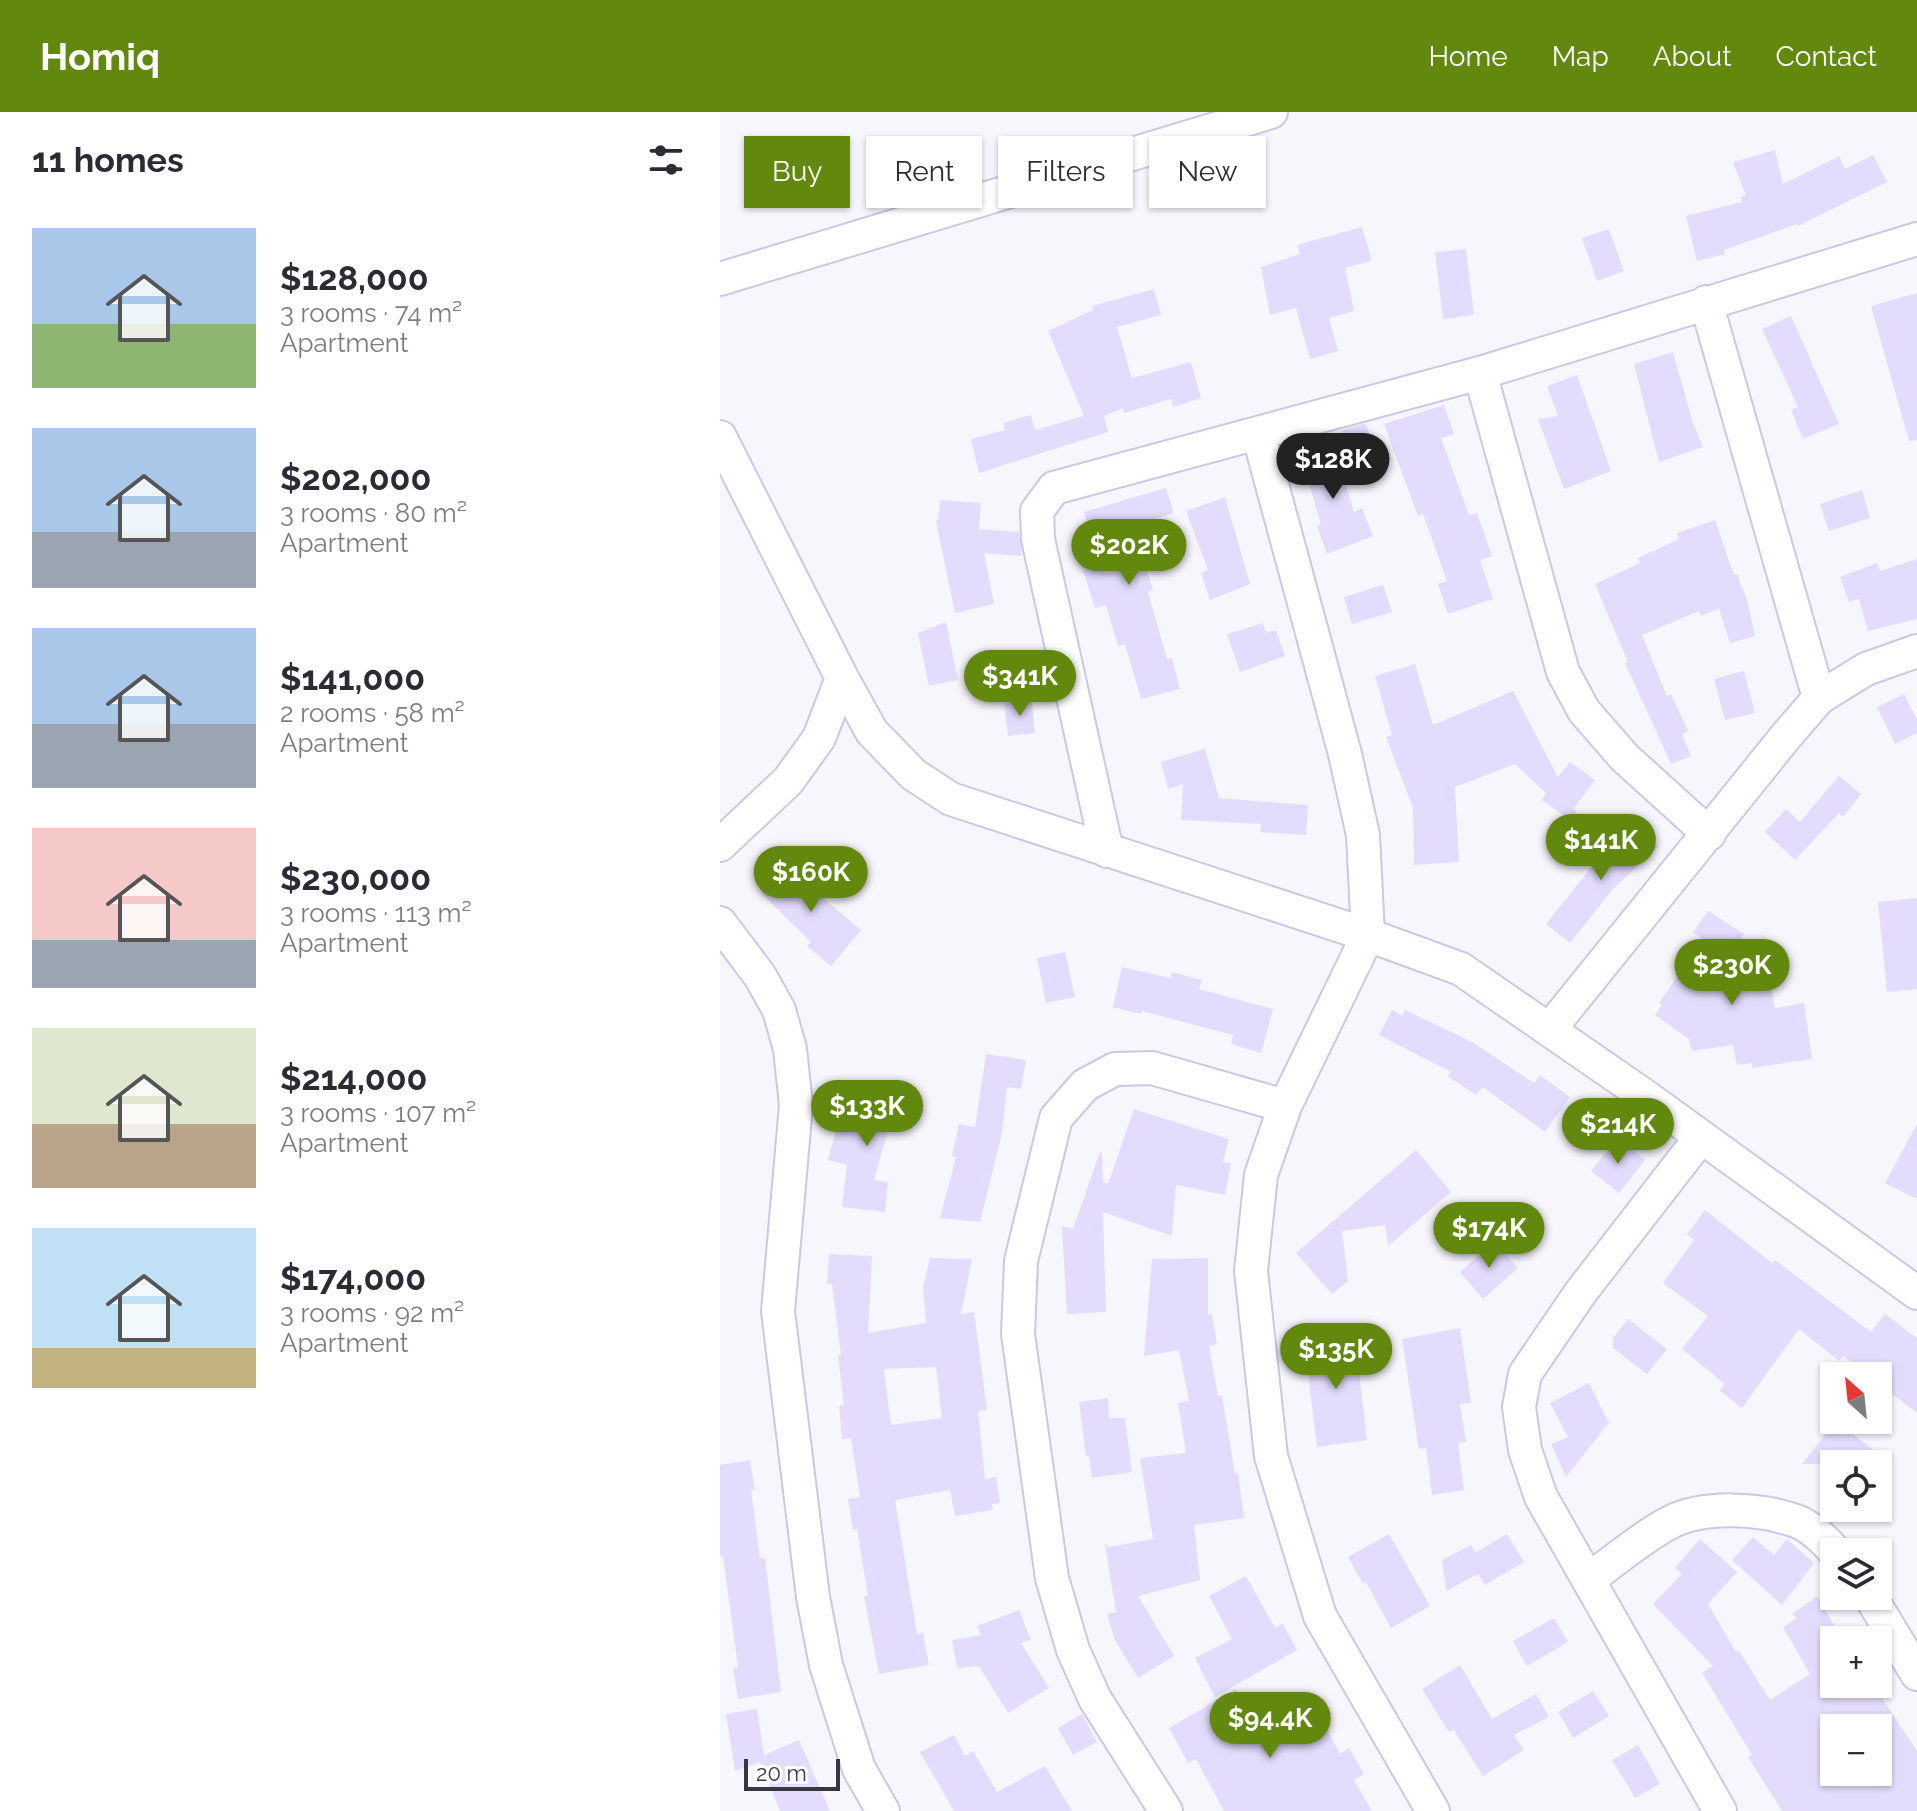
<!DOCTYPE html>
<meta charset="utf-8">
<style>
:root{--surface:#fff;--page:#f7f7f7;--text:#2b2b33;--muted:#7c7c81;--accent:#62880e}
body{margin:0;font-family:Raleway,sans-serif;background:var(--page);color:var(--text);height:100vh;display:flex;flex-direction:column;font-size:30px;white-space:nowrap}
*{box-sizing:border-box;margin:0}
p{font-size:26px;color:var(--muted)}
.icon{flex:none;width:44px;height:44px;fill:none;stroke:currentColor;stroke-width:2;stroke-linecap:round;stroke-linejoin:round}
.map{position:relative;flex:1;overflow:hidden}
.details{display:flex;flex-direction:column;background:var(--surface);width:720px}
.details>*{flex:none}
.top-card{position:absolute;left:24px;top:24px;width:760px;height:72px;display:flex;gap:16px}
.needle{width:52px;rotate:333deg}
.controls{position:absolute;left:1100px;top:1250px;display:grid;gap:16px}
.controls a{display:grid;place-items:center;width:72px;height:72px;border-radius:0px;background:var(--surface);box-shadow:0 2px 6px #0004;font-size:40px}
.scale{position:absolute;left:24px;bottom:20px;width:96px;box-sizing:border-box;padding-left:8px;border:4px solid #393643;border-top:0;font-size:22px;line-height:28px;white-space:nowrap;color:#393643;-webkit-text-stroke:6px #fff;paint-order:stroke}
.price{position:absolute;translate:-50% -68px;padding:0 18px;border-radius:28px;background:var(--accent);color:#fff;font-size:26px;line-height:52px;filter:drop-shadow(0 2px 4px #0008)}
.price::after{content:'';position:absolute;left:50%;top:48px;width:24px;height:18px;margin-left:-12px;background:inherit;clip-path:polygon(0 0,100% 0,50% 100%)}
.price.selected{background:#222;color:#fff}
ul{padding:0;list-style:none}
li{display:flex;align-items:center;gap:24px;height:200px;padding:0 32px}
li span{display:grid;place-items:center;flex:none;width:224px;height:160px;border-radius:0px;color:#555}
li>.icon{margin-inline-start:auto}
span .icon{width:96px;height:96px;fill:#fffc;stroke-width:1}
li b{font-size:34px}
h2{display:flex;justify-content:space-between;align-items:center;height:96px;padding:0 32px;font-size:34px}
.chip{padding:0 28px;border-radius:0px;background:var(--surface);box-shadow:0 2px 6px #0004;font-size:28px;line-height:72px}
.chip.selected{background:var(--accent);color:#fff}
header{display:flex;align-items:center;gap:48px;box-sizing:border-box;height:112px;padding:0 40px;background:var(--accent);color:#fff}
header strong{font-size:38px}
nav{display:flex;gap:44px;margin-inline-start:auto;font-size:28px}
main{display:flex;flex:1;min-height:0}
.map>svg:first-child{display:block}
</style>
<header>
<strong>Homiq</strong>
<nav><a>Home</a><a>Map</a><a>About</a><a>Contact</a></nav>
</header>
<main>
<section class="details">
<h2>11 homes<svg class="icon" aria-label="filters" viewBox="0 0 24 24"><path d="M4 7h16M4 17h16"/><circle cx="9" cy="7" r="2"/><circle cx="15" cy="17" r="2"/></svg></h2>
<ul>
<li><span style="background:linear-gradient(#a9c7e8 60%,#8fb573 0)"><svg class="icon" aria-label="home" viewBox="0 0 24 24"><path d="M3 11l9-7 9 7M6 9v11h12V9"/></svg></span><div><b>$128,000</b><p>3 rooms · 74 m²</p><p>Apartment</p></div></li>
<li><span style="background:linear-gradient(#a9c7e8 65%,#9aa5b1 0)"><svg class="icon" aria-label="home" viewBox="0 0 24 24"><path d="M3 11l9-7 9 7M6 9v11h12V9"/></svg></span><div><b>$202,000</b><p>3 rooms · 80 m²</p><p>Apartment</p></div></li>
<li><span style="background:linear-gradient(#a9c7e8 60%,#9aa5b1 0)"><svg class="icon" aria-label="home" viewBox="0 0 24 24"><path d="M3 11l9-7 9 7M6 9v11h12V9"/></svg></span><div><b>$141,000</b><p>2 rooms · 58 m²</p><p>Apartment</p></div></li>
<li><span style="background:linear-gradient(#f6c9c9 70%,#9aa5b1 0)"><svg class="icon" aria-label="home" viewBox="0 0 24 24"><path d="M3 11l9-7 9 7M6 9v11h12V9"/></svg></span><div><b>$230,000</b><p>3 rooms · 113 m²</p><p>Apartment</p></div></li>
<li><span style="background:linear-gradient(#dfe7d0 60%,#b9a48a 0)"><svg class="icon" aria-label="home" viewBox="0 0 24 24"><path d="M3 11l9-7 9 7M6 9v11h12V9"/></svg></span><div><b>$214,000</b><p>3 rooms · 107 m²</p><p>Apartment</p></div></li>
<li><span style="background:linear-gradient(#bfe0f5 75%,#c2b280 0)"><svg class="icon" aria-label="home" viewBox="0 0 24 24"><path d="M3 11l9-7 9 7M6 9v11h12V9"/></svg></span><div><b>$174,000</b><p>3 rooms · 92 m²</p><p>Apartment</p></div></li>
</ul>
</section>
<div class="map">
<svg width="1197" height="1699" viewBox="0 0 1197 1699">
<rect width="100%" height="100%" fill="#f8f6fd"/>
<path fill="#e3dcfd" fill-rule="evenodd" d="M 1055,38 L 1063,72 L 1119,44 L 1125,57 L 1153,43 L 1167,70 L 1078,114 L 1077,112 L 1004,138 L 1005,142 L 977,149 L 966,104 L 1022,90 L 1021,85 L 1026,83 L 1013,50 Z
M 642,115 L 652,149 L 625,156 L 634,199 L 609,206 L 618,239 L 590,247 L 576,196 L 550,203 L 541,155 L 580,142 L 577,133 Z
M 889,117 L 904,159 L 877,169 L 862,126 Z
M 746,137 L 754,203 L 723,207 L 715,140 Z
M 434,177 L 441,203 L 397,215 L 412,266 L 471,250 L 481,286 L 453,295 L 451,287 L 404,301 L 403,296 L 384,304 L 388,320 L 259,361 L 251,327 L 285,318 L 283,311 L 311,303 L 315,318 L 364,304 L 328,219 L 373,198 L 372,194 Z
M 1197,181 L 1197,328 L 1189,329 L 1151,194 Z
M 1071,204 L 1119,312 L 1083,327 L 1071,298 L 1078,295 L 1042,217 Z
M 953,240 L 972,308 L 983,335 L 939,350 L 914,252 Z
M 857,263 L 891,359 L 844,377 L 818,307 L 838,304 L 827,274 Z
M 724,293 L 734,322 L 721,326 L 749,403 L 757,401 L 772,444 L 760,448 L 773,487 L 728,502 L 718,472 L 727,469 L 703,402 L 698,404 L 664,312 Z
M 646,311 L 654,338 L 629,345 L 622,318 Z
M 613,331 L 634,400 L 642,396 L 653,424 L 607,442 L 597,414 L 601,412 L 580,341 Z
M 446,376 L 454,401 L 414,413 L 413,416 L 433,478 L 428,480 L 447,547 L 452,546 L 460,577 L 421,587 L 405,532 L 398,534 L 386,493 L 375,496 L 358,443 L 375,438 L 364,400 Z
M 1142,378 L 1150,406 L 1109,419 L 1100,392 Z
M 505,385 L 530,472 L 490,488 L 481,461 L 488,458 L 466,399 Z
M 220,388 L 261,391 L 259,417 L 299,420 L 302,444 L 264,441 L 274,492 L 235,501 L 216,409 L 218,408 Z
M 995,408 L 1014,463 L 1017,462 L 1027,488 L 1035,524 L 1010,531 L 999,497 L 981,504 L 979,499 L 922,523 L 947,584 L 951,582 L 968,619 L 962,622 L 971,644 L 951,652 L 905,551 L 908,550 L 875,472 L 920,451 L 918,446 L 959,427 L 957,421 Z
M 1197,447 L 1197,507 L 1148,519 L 1139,487 L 1129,490 L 1120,465 L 1157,451 L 1160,459 Z
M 663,473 L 672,500 L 632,512 L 624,485 Z
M 226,510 L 238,568 L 209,574 L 198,521 Z
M 543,511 L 546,521 L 556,518 L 565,544 L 520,560 L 507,522 Z
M 695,552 L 713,613 L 793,579 L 838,665 L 850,650 L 875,668 L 854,696 L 861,708 L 858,710 L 849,702 L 847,706 L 822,688 L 826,681 L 795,652 L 735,675 L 739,750 L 694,753 L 693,696 L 666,625 L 672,623 L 655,564 Z
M 1024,559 L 1035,601 L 1005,608 L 994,567 Z
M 1184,582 L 1197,608 L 1197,621 L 1175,632 L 1157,595 Z
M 312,588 L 315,621 L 288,624 L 284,591 Z
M 485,637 L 499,686 L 588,693 L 586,723 L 540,720 L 541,712 L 461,708 L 463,672 L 448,677 L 441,650 Z
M 1119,664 L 1141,682 L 1123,705 L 1119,701 L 1075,748 L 1045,720 L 1066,697 L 1080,710 Z
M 916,711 L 938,735 L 892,778 L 850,831 L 826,812 L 874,752 Z
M 71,751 L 93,773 L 91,776 L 141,818 L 111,854 L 87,834 L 91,830 L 41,781 Z
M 1197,786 L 1197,877 L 1167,880 L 1158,790 Z
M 988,799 L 1024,822 L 984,876 L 1050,867 L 1055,896 L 1084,891 L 1092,947 L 1032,956 L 1032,951 L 1017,953 L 1013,933 L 972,939 L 969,927 L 935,903 L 942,893 L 939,891 L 983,827 L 973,820 Z
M 345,840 L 355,885 L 326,891 L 317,846 Z
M 402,855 L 450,866 L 452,860 L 482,868 L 479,877 L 553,897 L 541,941 L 511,932 L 513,923 L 422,899 L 421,902 L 393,895 Z
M 672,898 L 682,904 L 685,898 L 752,930 L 814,971 L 820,963 L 850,985 L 825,1020 L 763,975 L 756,983 L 728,964 L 731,960 L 659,923 Z
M 266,942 L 306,948 L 301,977 L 287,975 L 282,1021 L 260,1110 L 220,1106 L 236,1045 L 232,1044 L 239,1012 L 255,1015 Z
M 146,976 L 190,985 L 184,1014 L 170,1011 L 154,1068 L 168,1070 L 165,1100 L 122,1095 L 127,1053 L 108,1048 L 120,1003 L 139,1008 Z
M 414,997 L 509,1027 L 503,1050 L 511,1051 L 505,1083 L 456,1073 L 452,1124 L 383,1100 L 386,1200 L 347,1202 L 342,1114 L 353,1117 L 380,1040 L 382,1041 L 383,1070 L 388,1072 Z
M 1197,1012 L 1197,1087 L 1165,1071 Z
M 898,1026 L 925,1048 L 899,1081 L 871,1059 Z
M 696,1038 L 731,1080 L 668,1134 L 665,1113 L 622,1119 L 628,1169 L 612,1182 L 576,1141 Z
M 985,1098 L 1052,1151 L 1055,1148 L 1151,1220 L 1165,1202 L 1197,1226 L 1197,1301 L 1158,1271 L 1158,1264 L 1149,1264 L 1123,1244 L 1119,1249 L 1079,1217 L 1022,1296 L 1000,1279 L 1005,1272 L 962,1237 L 988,1204 L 943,1171 L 974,1128 L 967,1122 Z
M 774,1130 L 798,1156 L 763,1187 L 740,1160 Z
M 109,1142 L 152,1144 L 148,1221 L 206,1211 L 203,1176 L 210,1146 L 252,1147 L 241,1202 L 254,1200 L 267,1298 L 258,1299 L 265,1367 L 276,1365 L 280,1391 L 272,1392 L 273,1398 L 235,1404 L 230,1378 L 175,1388 L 197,1522 L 203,1521 L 209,1553 L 159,1562 L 144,1484 L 148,1484 L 137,1417 L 133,1418 L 128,1387 L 140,1385 L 131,1326 L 122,1327 L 119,1294 L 124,1293 L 118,1243 L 121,1243 L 112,1172 L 107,1172 ZM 216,1255 L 222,1306 L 171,1313 L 164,1257 Z
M 488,1146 L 488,1202 L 492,1202 L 497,1232 L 489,1234 L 498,1284 L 502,1283 L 515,1362 L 518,1361 L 524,1406 L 474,1413 L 480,1468 L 418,1484 L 454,1544 L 418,1566 L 395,1528 L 387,1502 L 396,1500 L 385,1432 L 389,1435 L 433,1427 L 420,1346 L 466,1341 L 458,1291 L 469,1289 L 459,1238 L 424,1244 L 432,1147 Z
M 908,1207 L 947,1237 L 927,1262 L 893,1236 L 893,1226 Z
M 740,1216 L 751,1291 L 740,1292 L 746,1330 L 738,1331 L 744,1378 L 712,1383 L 706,1336 L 699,1337 L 682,1227 Z
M 632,1222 L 636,1234 L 647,1328 L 597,1335 L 584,1230 Z
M 869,1271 L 888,1309 L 891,1308 L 846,1365 L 831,1332 L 848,1325 L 830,1291 Z
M 388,1286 L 389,1306 L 405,1306 L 412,1360 L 372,1366 L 369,1344 L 366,1344 L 359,1290 Z
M 1116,1309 L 1172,1352 L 1082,1352 Z
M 30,1348 L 35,1378 L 31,1378 L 40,1446 L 45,1446 L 61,1580 L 18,1587 L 13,1556 L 18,1555 L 3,1444 L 0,1444 L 0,1353 Z
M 669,1422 L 710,1494 L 671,1516 L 646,1470 L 643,1472 L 628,1445 Z
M 787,1422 L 804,1450 L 765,1473 L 758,1462 L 726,1479 L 722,1448 L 751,1433 L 755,1441 Z
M 1033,1425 L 1054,1443 L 1067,1427 L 1094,1451 L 1062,1493 L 1012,1448 Z
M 980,1427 L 1017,1460 L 988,1492 L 1016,1540 L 1019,1539 L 1050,1588 L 1090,1562 L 1063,1515 L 1077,1506 L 1072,1502 L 1097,1484 L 1123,1528 L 1114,1528 L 1114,1572 L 1149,1572 L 1158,1587 L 1158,1580 L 1197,1639 L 1197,1699 L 1062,1699 L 1028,1645 L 1032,1643 L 982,1561 L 993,1554 L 933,1492 L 962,1462 L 955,1456 ZM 1114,1616 L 1158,1616 L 1158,1660 L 1114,1660 Z
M 526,1464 L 555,1516 L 563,1512 L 577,1538 L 495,1585 L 475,1546 L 512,1527 L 489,1484 Z
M 299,1498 L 311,1528 L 301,1531 L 329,1576 L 288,1601 L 259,1554 L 237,1556 L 232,1528 L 261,1523 L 257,1514 Z
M 834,1506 L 848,1530 L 807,1554 L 793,1529 Z
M 740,1553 L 772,1607 L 816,1582 L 829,1605 L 794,1623 L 804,1638 L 763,1664 L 734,1618 L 729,1620 L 702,1577 Z
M 516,1577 L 537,1617 L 592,1588 L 620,1642 L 629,1636 L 644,1662 L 634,1668 L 652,1699 L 504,1699 L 476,1647 L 468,1651 L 449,1616 Z
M 873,1579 L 889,1604 L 853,1626 L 838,1600 Z
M 37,1597 L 44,1643 L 79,1628 L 110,1699 L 60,1699 L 40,1650 L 15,1659 L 6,1602 Z
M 362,1602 L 377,1630 L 353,1643 L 338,1616 Z
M 234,1623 L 245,1644 L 253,1639 L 277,1680 L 325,1654 L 352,1699 L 234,1699 L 200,1640 Z
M 918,1633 L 940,1672 L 915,1686 L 892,1648 Z"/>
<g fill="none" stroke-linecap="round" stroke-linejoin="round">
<defs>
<path id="minor" d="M 0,167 L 551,0
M 986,190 L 1099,586
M 760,261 L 843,560 L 864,599 L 905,646 L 989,722
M 538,321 L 625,642 L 643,723 L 648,823 L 565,994 L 541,1063 L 531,1159 L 551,1344 L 600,1504 L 713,1699
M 0,325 L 122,566 L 152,620 L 194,663 L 231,687 L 648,823 L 741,857 L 925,984 L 1197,1181
M 0,733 L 68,669 L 99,626 L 122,566
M 387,739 L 318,427 L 317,399 L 334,376 L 760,261 L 1197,127
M 0,811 L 40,864 L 59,898 L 70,937 L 76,993 L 58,1199 L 93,1485 L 106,1553 L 139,1657 L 163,1699
M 829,918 L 1067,623 L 1099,586 L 1146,557 L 1197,539
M 981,1025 L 861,1180 L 805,1262 L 799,1295 L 805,1338 L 821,1385 L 1000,1699
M 868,1468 C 893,1450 922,1425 949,1411 C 983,1393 1040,1396 1076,1409 C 1090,1414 1106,1429 1115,1440
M 1150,1484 L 1197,1562
M 446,1699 L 375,1587 L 353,1538 L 332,1466 L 298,1222 L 301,1149 L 336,1006 L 365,973 L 395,957 L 432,956 L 565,994"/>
</defs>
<use href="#minor" stroke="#cdc7e5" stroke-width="36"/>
<use href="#minor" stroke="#fff" stroke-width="32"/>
</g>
</svg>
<div class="controls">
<a><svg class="needle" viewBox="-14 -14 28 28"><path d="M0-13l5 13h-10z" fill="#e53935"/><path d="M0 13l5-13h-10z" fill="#7c7c81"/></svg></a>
<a><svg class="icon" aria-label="locate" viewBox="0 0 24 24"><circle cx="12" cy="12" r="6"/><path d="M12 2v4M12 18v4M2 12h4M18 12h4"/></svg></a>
<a><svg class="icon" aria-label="layers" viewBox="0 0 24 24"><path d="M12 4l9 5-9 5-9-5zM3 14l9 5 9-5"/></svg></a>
<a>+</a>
<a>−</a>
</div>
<div class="scale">20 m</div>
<b class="price selected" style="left:613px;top:389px">$128K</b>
<b class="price" style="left:409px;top:475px">$202K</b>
<b class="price" style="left:300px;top:606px">$341K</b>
<b class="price" style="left:881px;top:770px">$141K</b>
<b class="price" style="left:91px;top:802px">$160K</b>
<b class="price" style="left:1012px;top:895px">$230K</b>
<b class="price" style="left:147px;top:1036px">$133K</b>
<b class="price" style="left:898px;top:1054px">$214K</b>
<b class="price" style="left:769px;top:1158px">$174K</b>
<b class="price" style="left:616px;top:1279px">$135K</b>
<b class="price" style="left:550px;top:1648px">$94.4K</b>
<div class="top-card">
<a class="chip selected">Buy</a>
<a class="chip">Rent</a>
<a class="chip">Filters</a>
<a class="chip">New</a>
</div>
</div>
</main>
